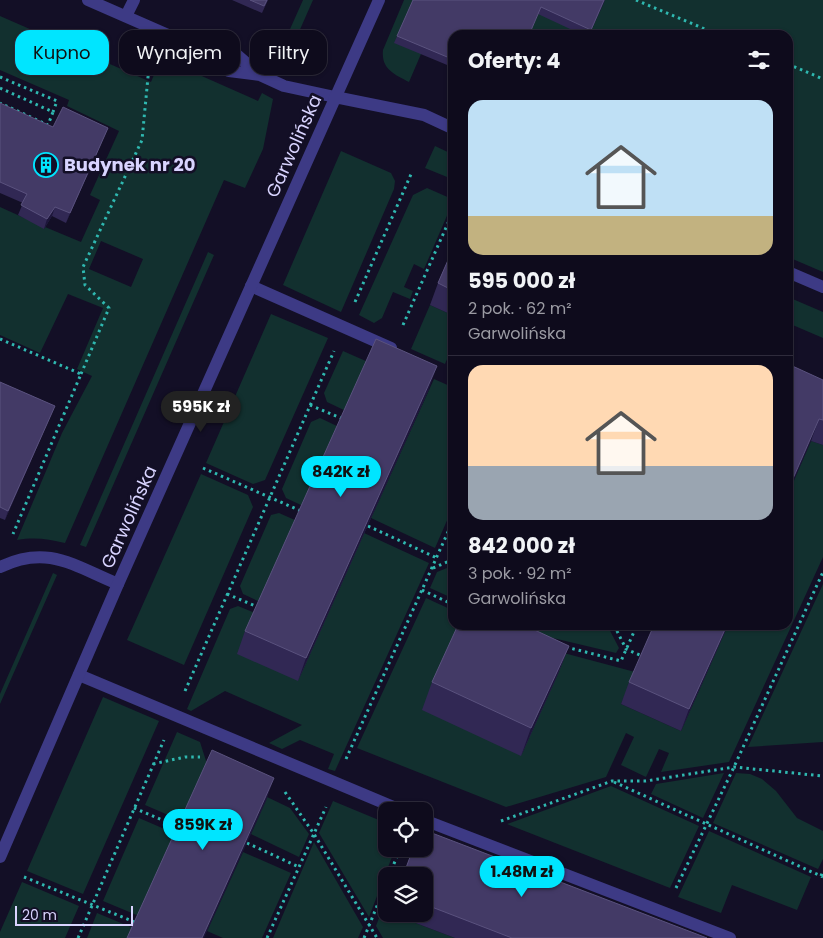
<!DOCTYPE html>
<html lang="pl">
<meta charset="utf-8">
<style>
:root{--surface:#0e0b1c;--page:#1c1929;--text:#f1f3f6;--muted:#9b9ba3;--line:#2e2b3b;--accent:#00e5ff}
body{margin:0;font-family:Poppins,sans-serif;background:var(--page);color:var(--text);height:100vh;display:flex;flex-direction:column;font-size:19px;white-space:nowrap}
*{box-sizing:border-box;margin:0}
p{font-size:16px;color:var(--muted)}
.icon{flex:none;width:28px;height:28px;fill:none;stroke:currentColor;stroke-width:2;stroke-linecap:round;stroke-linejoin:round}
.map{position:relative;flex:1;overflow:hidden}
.panel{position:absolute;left:448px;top:30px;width:345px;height:600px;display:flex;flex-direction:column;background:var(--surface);border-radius:15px;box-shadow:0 1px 4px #0004,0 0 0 1px var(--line)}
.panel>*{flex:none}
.hud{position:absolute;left:15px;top:30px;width:358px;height:45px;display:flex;gap:10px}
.tools{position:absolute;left:378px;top:802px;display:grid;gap:10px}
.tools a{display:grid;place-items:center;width:55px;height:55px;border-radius:10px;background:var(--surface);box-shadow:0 1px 4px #0004,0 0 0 1px var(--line);font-size:25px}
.scale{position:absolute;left:15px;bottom:12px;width:118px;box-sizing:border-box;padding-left:5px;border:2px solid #d9d4ff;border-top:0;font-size:14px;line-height:18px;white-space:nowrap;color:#d9d4ff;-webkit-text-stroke:4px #130f26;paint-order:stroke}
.price{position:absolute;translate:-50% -42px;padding:0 11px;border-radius:18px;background:var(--accent);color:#111;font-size:16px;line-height:32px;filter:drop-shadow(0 1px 2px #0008)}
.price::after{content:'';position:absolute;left:50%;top:30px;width:15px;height:11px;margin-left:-8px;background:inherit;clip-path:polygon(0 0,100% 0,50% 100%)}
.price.current{background:#222;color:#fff}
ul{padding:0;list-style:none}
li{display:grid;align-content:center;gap:10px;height:265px;padding:0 20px}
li+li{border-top:1px solid var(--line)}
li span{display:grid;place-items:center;height:155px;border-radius:15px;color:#555}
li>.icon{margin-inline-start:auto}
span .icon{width:90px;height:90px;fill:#fffc;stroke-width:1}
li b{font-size:21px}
h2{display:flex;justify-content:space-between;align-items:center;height:60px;padding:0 20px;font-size:21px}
.pill{padding:0 18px;border-radius:15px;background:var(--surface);box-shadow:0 1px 4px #0004,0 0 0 1px var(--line);font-size:18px;line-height:45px}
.pill.current{background:var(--accent);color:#111}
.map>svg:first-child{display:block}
</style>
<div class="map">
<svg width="823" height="938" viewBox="0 0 823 938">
<rect width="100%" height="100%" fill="#130f26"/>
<path fill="#12302f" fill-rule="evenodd" d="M 303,0 L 313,0 L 283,68 L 274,65 Z
M 404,0 L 413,0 L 421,54 L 409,82 C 394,74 381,69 383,50 Z
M 544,0 L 823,0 L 823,272 L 788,257 L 788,35 L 529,35 Z
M 0,16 L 151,82 L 161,58 L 258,101 L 262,93 L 273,99 L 263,149 L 245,188 L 224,180 L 65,543 C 48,539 35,537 17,540 L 62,433 L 92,376 L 77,369 L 103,308 L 68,294 L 40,353 L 0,335 L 0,207 L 42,226 L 44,229 L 45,227 L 81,242 L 100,200 L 90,195 L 119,131 L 67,106 L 69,100 L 0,70 ZM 101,241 L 143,259 L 131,287 L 89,269 Z
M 435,146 L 452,154 L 452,179 L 425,168 Z
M 341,151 L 391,173 L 395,181 L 394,189 L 341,312 L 283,285 Z
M 427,188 L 452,199 L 452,204 L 424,269 L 414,264 L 404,287 L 413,291 L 410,299 L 393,292 L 382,318 L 374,323 L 359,315 L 413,195 Z
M 208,252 L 214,255 L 86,547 L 80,545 Z
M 788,297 L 823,312 L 823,338 L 788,323 Z
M 430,305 L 452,315 L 452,347 L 445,364 L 411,349 Z
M 271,314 L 328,338 L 265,480 L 253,484 L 206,463 Z
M 343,351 L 368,362 L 346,411 L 327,402 L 324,393 Z
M 434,379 L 452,387 L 452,509 L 435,548 L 371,518 Z
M 320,418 L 339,427 L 303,506 L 286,498 L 282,489 L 311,422 Z
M 811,441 L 823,445 L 823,557 L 729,762 L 661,772 L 669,753 L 659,749 L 646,777 L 621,765 L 634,737 L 626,733 L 606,777 L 506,807 L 357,748 L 426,598 L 452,610 L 452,625 L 485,625 L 530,644 L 635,672 L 621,704 L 681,731 L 728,625 L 788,625 L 788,494 Z
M 201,474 L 248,495 L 253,507 L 184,665 L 127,640 Z
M 279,513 L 297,521 L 260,602 L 243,594 L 240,586 L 271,515 Z
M 364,533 L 429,563 L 335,771 L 328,769 L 334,754 L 300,740 L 282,749 L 269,743 L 302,725 L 225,691 L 191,711 L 187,709 L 230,609 L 238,606 L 255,613 Z
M 452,566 L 452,598 L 430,588 L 437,572 Z
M 53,573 L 57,575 L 0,704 L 0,694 Z
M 823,584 L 823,742 L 748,747 Z
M 589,625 L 607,625 L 619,648 L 616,653 L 536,634 L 544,626 C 560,628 574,631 589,625 Z
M 103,697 L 159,721 L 83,894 L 27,871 Z
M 177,732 L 200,742 L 207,764 L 182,821 L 145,805 Z
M 724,773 L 703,818 L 651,794 L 656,784 Z
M 736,773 L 750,774 L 762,779 L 776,791 L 797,818 L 823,831 L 823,859 L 818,869 L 713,823 Z
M 611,786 L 699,826 L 670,888 L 507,824 Z
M 267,797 L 290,808 L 309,834 L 299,857 L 251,834 Z
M 333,801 L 386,823 L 386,849 L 395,849 L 369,917 L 319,833 Z
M 139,818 L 176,834 L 139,916 L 103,901 Z
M 709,831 L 811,877 L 797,910 L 732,885 L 721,913 L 678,897 Z
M 314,842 L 363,927 L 358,938 L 273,938 Z
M 243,852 L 291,873 L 262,938 L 223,938 L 207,931 Z
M 22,882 L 79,906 L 65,938 L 0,938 L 0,932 Z
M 382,910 L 386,911 L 386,914 L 392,914 L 455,938 L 383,938 L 376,926 Z
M 97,913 L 133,928 L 129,938 L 87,938 Z"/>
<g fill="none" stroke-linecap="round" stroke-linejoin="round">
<path stroke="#2fb8b0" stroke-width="3" stroke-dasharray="2.5 4" stroke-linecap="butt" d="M 636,0 L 719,35
M 788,64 L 823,79
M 0,77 L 57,101 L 53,112
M 0,88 L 53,112 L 48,125 L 0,103
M 355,302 L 412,172
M 403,325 L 452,214
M 0,339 L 81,374 L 13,534
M 81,374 L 109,308 L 85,285 L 83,267 L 142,140 L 150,56
M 310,405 L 343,419
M 203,468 L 301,511
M 368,526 L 437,558
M 433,568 L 452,560
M 422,590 L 452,604
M 227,594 L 258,607
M 614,625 L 626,649 L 642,656
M 531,631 L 537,625
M 566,647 L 621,661 L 637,625
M 185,691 L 334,351
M 346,759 L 452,523
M 153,764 L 185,757 L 200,757
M 614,782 L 823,877
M 285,792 L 314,834 L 377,938
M 134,808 L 179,827
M 501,821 L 612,781 L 646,781 L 734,767 L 823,776
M 247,843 L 299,867
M 389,876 L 400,849
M 821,876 L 823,870
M 24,877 L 137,923
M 676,888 L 734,767 L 823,572
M 78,938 L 164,740
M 267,938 L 326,807
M 364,938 L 386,884"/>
<path stroke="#3d3a85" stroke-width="12" d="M 88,0 L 168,35 L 197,56 L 229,71 L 260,75 L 284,86 L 335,97
M 126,16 L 134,0
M 171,35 L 203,40 L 237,55 L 260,75
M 251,286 L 391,348
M 0,567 C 48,544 74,566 118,584
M 79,675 L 403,811
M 424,820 L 730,938"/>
<path stroke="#3d3a85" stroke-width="12" d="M 335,97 L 424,115 L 452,128
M 788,272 L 823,287
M 0,857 L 118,584 L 379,0"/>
</g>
<path fill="#312854" d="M 232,0 L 268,0 L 262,13 Z
M 413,0 L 605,0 L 589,35 L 583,35 L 538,14 L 452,35 L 452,67 L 394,43 Z
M 0,103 L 53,127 L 108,128 L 66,223 L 52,216 L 44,229 L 18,215 L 23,203 L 0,193 Z
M 452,251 L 452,315 L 430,305 L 438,283 Z
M 823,380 L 823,445 L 811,441 Z
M 0,382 L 55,406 L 51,415 L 5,520 L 0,518 Z
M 429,389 L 298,681 L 237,654 L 245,631 Z
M 728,625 L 681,731 L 621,704 L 629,682 Z
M 569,646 L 558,674 L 521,756 L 422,710 L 432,682 Z
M 424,876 L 707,938 L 455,938 L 392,914 L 424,914 Z"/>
<path fill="#1d163a" d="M 605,0 L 603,5 L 589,35 L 591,30 Z
M 108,128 L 104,137 L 66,223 L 70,213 Z
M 55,207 L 52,216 L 44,229 L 47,219 Z
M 437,366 L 429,389 L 298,681 L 306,658 Z
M 55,406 L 51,415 L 5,520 L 8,511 Z
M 819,419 L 811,441 L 788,494 L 788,490 Z
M 727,625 L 728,625 L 681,731 L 689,709 Z
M 569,646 L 558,674 L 521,756 L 531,728 Z
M 274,778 L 266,801 L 204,938 L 202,938 Z"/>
<path fill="#433a66" stroke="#5a527e" d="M 250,0 L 267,0 L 264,6 Z
M 413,0 L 604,0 L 591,30 L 541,7 L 529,35 L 452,35 L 452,59 L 397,36 Z
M 0,103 L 53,127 L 63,107 L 108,128 L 70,213 L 55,207 L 47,219 L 21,205 L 27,194 L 0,182 Z
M 452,251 L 452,290 L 438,283 Z
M 376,339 L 437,366 L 306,658 L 245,631 Z
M 788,364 L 823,380 L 823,420 L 819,419 L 788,490 Z
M 0,382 L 55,406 L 8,511 L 0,507 Z
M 458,625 L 524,625 L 569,646 L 531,728 L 432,682 Z
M 654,625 L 727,625 L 689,709 L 629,682 Z
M 212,750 L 274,778 L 202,938 L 127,938 Z
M 424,830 L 707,938 L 512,938 L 424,904 L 424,876 L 403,876 L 413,849 L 424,849 Z"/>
<defs>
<symbol id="building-ring" viewBox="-11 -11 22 22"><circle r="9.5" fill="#130f26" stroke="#00e5ff" stroke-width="1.5"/><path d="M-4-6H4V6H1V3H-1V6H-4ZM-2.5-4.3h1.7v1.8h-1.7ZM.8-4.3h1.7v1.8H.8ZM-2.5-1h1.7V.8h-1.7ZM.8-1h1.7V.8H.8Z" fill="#00e5ff"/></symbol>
</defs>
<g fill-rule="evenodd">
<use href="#building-ring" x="32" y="151" width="28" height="28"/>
</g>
<g text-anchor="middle" stroke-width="5" stroke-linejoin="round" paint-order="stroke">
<g font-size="18" fill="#d9d4ff" stroke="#130f26">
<text transform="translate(294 146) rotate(-66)" y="6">Garwolińska</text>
<text transform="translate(129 517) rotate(-66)" y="6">Garwolińska</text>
</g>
<g font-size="18" font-weight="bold" fill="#d9d4ff" stroke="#130f26" text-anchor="start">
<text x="64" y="171">Budynek nr 20</text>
</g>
</g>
</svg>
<div class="tools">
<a><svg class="icon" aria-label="locate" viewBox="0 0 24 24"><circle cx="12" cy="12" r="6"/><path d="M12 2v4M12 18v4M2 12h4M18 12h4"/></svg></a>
<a><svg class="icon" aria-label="layers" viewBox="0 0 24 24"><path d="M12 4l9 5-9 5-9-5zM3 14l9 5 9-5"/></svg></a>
</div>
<div class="scale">20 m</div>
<b class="price current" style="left:201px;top:433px">595K zł</b>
<b class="price" style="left:341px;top:498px">842K zł</b>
<b class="price" style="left:203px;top:851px">859K zł</b>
<b class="price" style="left:522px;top:898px">1.48M zł</b>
<div class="hud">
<a class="pill current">Kupno</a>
<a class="pill">Wynajem</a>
<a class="pill">Filtry</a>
</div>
<section class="panel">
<h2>Oferty: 4<svg class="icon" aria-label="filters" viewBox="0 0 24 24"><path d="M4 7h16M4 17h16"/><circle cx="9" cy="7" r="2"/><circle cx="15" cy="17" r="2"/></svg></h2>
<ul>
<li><span style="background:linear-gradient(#bfe0f5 75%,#c2b280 0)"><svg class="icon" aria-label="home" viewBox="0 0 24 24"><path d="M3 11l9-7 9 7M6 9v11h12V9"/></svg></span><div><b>595 000 zł</b><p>2 pok. · 62 m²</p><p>Garwolińska</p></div></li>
<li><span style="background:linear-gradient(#ffd9b3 65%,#9aa5b1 0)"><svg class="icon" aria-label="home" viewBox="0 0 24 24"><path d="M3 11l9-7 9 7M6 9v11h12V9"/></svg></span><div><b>842 000 zł</b><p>3 pok. · 92 m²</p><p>Garwolińska</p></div></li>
</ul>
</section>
</div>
